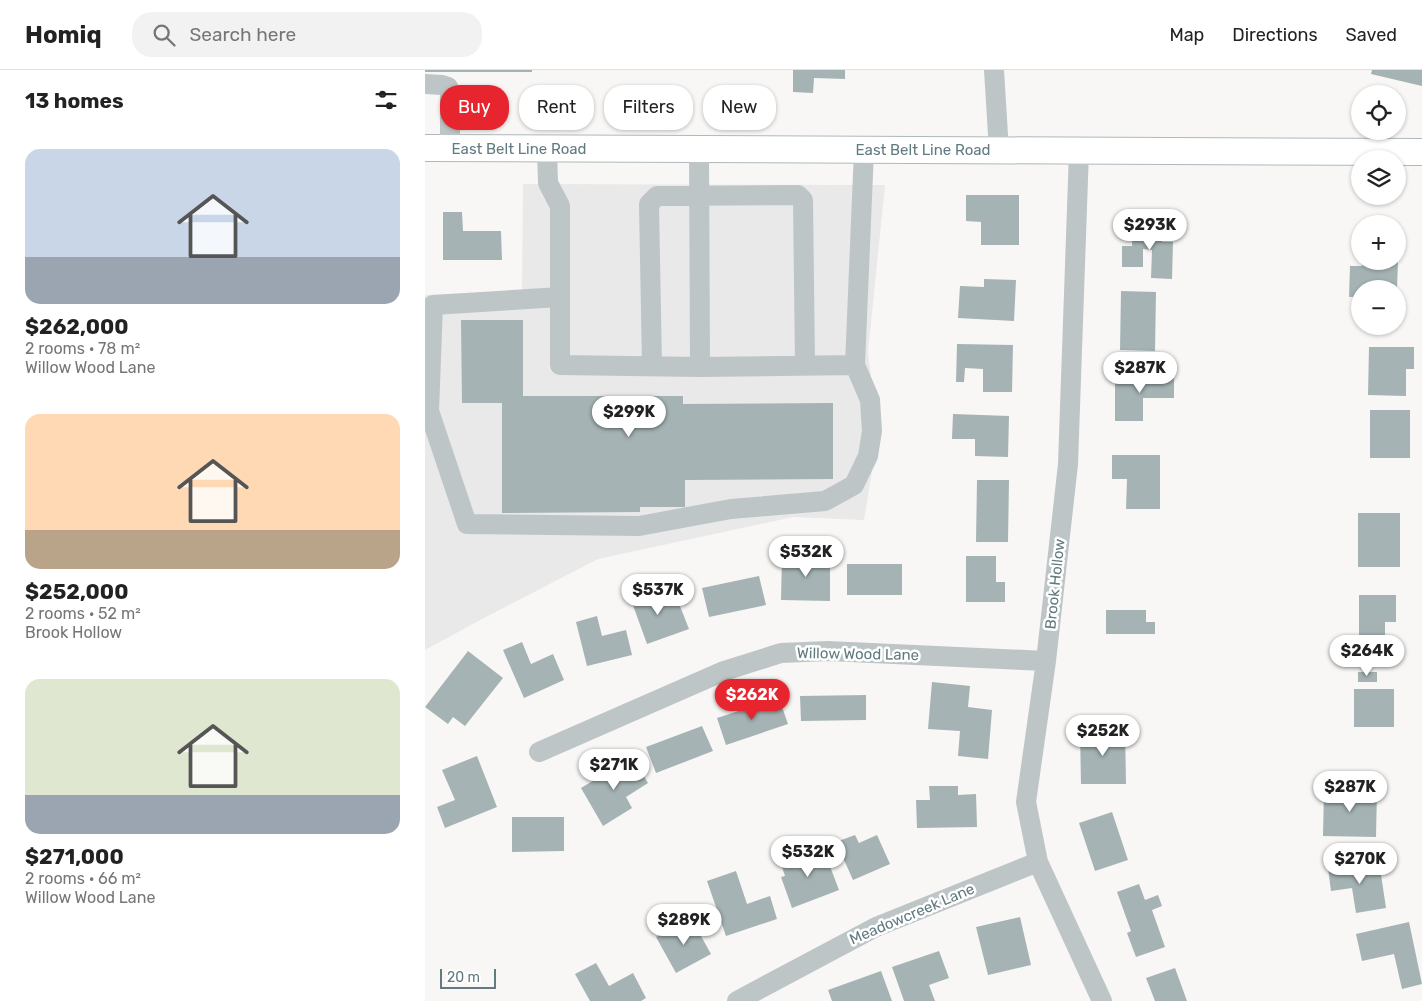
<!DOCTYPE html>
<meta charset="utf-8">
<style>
:root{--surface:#fff;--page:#f2f2f2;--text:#222;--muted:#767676;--line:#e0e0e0;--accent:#e7252e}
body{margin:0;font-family:Rubik,sans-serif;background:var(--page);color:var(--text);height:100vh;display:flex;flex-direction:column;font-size:19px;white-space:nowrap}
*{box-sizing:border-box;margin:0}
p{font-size:16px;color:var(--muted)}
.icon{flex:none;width:28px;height:28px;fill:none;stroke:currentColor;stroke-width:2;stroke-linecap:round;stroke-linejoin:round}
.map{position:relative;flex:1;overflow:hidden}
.details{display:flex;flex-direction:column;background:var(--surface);width:425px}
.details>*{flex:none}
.guide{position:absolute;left:15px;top:15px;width:475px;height:45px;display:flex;gap:10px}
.buttons{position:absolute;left:926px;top:15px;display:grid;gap:10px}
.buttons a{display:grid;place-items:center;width:55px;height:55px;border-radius:50%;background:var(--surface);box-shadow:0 1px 4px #0004;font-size:25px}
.scale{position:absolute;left:15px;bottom:12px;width:56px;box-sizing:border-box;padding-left:5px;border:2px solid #627b80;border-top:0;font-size:14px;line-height:18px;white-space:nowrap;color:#627b80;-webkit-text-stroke:4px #fff;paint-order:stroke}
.price{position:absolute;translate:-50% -42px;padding:0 11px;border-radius:18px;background:#fff;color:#222;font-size:16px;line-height:32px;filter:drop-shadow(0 1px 2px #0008)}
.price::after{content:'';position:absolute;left:50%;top:30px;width:15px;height:11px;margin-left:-8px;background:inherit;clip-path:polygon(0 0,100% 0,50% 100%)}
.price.on{background:var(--accent);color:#fff}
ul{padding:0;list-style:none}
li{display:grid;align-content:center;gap:10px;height:265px;padding:0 25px}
li span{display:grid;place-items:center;height:155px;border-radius:15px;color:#555}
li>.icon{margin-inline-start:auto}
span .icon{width:90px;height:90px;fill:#fffc;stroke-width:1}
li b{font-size:21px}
h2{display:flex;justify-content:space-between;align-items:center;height:60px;padding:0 25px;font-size:21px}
.pill{padding:0 18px;border-radius:20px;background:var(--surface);box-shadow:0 1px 4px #0004;font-size:18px;line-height:45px}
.pill.on{background:var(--accent);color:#fff}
header{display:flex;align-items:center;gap:30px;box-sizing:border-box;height:70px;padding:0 25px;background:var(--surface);border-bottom:1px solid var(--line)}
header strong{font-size:24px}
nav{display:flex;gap:28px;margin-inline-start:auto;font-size:18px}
.search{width:350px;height:45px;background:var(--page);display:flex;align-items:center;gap:12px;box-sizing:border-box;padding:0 18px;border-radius:20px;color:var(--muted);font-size:19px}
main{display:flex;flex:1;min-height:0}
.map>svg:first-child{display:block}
</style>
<header>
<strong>Homiq</strong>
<div class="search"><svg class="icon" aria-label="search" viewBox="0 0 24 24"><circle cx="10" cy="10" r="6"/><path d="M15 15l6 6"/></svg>Search here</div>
<nav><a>Map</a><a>Directions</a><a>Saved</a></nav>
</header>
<main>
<section class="details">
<h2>13 homes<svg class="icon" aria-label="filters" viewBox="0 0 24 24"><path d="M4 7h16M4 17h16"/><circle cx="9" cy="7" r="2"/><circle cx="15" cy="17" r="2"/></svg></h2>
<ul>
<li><span style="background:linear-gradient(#c9d6e8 70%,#9aa5b1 0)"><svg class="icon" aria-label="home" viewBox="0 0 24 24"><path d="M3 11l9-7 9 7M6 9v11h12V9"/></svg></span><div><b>$262,000</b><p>2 rooms · 78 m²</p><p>Willow Wood Lane</p></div></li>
<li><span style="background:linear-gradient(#ffd9b3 75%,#b9a48a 0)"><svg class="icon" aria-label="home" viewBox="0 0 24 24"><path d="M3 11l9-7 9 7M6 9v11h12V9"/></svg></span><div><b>$252,000</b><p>2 rooms · 52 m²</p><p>Brook Hollow</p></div></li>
<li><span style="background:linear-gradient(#dfe7d0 75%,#9aa5b1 0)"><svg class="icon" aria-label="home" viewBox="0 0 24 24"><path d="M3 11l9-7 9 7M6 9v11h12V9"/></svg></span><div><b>$271,000</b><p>2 rooms · 66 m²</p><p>Willow Wood Lane</p></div></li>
</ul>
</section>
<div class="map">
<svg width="997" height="931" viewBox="0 0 997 931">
<rect width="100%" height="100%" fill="#f8f7f5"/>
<path fill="#e8e9e8" d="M 98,114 L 460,115 L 443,282 L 453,365 L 439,450 L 368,447 L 173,489 L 57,549 L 0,580 L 0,225 L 97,221 Z"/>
<path fill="#a5b3b4" d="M 0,0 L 107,0 L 107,2 L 0,2 Z
M 368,0 L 420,0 L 420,9 L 389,8 L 388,23 L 368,22 Z
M 947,0 L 997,0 L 997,16 L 946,4 Z
M 541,125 L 594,125 L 594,175 L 556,175 L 556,152 L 541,151 Z
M 18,142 L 37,142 L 38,161 L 76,161 L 77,190 L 18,190 Z
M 708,155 L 738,156 L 737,172 L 748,172 L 747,209 L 726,208 L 727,180 L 718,179 L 718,197 L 697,197 L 697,176 L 707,176 Z
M 937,191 L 973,191 L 972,219 L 935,219 L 935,227 L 924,227 L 925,196 L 937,196 Z
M 559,209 L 591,210 L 589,251 L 533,248 L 535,216 L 559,217 Z
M 696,221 L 731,222 L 730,281 L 695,280 Z
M 972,238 L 978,238 L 977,249 L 972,249 Z
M 36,250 L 98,250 L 98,326 L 258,326 L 258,334 L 408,333 L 408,409 L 260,410 L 260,437 L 215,437 L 215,442 L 77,443 L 77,333 L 37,333 Z
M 532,274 L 588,275 L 587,322 L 558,322 L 558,299 L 540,298 L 539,312 L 531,312 Z
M 944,277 L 989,277 L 989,299 L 981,299 L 981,326 L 943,325 Z
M 690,305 L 749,305 L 749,328 L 718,328 L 718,351 L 690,351 Z
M 945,340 L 985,340 L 985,388 L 945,388 Z
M 528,344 L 584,346 L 583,387 L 550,386 L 550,369 L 527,369 Z
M 687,385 L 735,385 L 735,439 L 701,439 L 702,409 L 687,409 Z
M 552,410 L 584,410 L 583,472 L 551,472 Z
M 933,443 L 975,443 L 975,497 L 933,497 Z
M 357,484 L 405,485 L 405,531 L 356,530 Z
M 541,486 L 571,486 L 571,512 L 580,512 L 580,532 L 541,532 Z
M 422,494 L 477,494 L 477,525 L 422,525 Z
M 334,506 L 341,535 L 284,547 L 277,518 Z
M 226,519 L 231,533 L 251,526 L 264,559 L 222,574 L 205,527 Z
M 934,525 L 971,525 L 971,552 L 960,552 L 960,573 L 934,573 Z
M 681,540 L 721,540 L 721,552 L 730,552 L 730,564 L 681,564 Z
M 172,546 L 177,566 L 201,560 L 207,585 L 162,596 L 151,552 Z
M 97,572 L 106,594 L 128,584 L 139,610 L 99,628 L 78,580 Z
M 43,581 L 78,608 L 40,656 L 28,647 L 23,654 L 0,637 Z
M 933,602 L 952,602 L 952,612 L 933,612 Z
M 507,612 L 545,616 L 543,637 L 567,640 L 563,689 L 533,686 L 535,661 L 503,659 Z
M 929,619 L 969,619 L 969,657 L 929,657 Z
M 441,625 L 441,650 L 376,651 L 375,626 Z
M 354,628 L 363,654 L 301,675 L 292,648 Z
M 277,656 L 288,681 L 231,703 L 221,677 Z
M 700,660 L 701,714 L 656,714 L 655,661 Z
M 52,686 L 72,737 L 20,758 L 12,737 L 30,730 L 17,700 Z
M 207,687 L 223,713 L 201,727 L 207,738 L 178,756 L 156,718 Z
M 504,716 L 533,716 L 533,725 L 551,724 L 552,757 L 492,758 L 491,730 L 505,730 Z
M 899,719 L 952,720 L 951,767 L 898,766 Z
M 687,742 L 703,790 L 670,801 L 654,753 Z
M 87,747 L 139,747 L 139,781 L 87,782 Z
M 430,765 L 434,773 L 452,765 L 465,794 L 428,810 L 411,772 Z
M 398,778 L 414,820 L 367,838 L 356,807 L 360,806 L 356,794 Z
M 954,791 L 961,838 L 931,843 L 927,818 L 906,821 L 903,798 Z
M 311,801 L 322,834 L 345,826 L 352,849 L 301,866 L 282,811 Z
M 714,814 L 720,830 L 733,825 L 737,836 L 727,840 L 740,877 L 711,887 L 702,863 L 706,861 L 692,822 Z
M 595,847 L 606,895 L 563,905 L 551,857 Z
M 266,848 L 286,884 L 251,903 L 231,867 Z
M 984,852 L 997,914 L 977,919 L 969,884 L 937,891 L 931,864 Z
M 514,881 L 524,908 L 504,915 L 510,931 L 479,931 L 467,897 Z
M 171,893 L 184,916 L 208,903 L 221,928 L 216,931 L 165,931 L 150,904 Z
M 750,898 L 762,931 L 730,931 L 721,908 Z
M 456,901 L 467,931 L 407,931 L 403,920 Z"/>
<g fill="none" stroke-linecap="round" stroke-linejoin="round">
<defs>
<path id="major" d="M 0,78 L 997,82"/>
</defs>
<use href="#major" stroke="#afb8ba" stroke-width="28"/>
<path stroke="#bec5c7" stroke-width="20" d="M 569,0 L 574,81
M 0,14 L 17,15 L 23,17 L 25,22 L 25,79
M 122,79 L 123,113 L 135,136 L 135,295 L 275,297 L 430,295 L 439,80
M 274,79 L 275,297
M 654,81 L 643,394 L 621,591 L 601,732 L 613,792 L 677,931
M 135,227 L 8,235 L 4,341 L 42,454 L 214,456 L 306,439 L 400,431 L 429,415 L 443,386 L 447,361 L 445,330 L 430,295
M 227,296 L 224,134 L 232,126 L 373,125 L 378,130 L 380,295
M 114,682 L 299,601 L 356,583 L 403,581 L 621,591
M 312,931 L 451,857 L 613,792"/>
<use href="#major" stroke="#fff" stroke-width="26"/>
</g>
<g text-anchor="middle" stroke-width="5" stroke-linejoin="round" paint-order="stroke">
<g font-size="15" fill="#627b80" stroke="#fff">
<text x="94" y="84">East Belt Line Road</text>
<text x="498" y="85">East Belt Line Road</text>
<text transform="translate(630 514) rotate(-84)" y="5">Brook Hollow</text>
<text transform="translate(433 584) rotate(1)" y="5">Willow Wood Lane</text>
<text transform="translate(487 844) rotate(-23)" y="5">Meadowcreek Lane</text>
</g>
</g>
</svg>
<div class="buttons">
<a><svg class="icon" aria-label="locate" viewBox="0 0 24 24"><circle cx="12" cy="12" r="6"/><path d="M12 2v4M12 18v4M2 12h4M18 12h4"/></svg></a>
<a><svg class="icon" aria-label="layers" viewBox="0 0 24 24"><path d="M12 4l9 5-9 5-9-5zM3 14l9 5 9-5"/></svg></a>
<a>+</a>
<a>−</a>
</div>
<div class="scale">20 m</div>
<b class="price" style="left:725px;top:181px">$293K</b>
<b class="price" style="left:715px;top:324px">$287K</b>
<b class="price" style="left:204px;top:368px">$299K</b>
<b class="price" style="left:381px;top:508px">$532K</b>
<b class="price" style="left:233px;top:546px">$537K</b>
<b class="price" style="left:942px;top:607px">$264K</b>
<b class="price on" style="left:327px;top:651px">$262K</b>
<b class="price" style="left:678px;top:687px">$252K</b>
<b class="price" style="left:189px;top:721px">$271K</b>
<b class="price" style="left:925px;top:743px">$287K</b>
<b class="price" style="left:383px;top:808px">$532K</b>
<b class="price" style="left:935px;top:815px">$270K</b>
<b class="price" style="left:259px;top:876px">$289K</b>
<div class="guide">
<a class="pill on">Buy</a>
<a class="pill">Rent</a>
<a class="pill">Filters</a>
<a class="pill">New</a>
</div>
</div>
</main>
